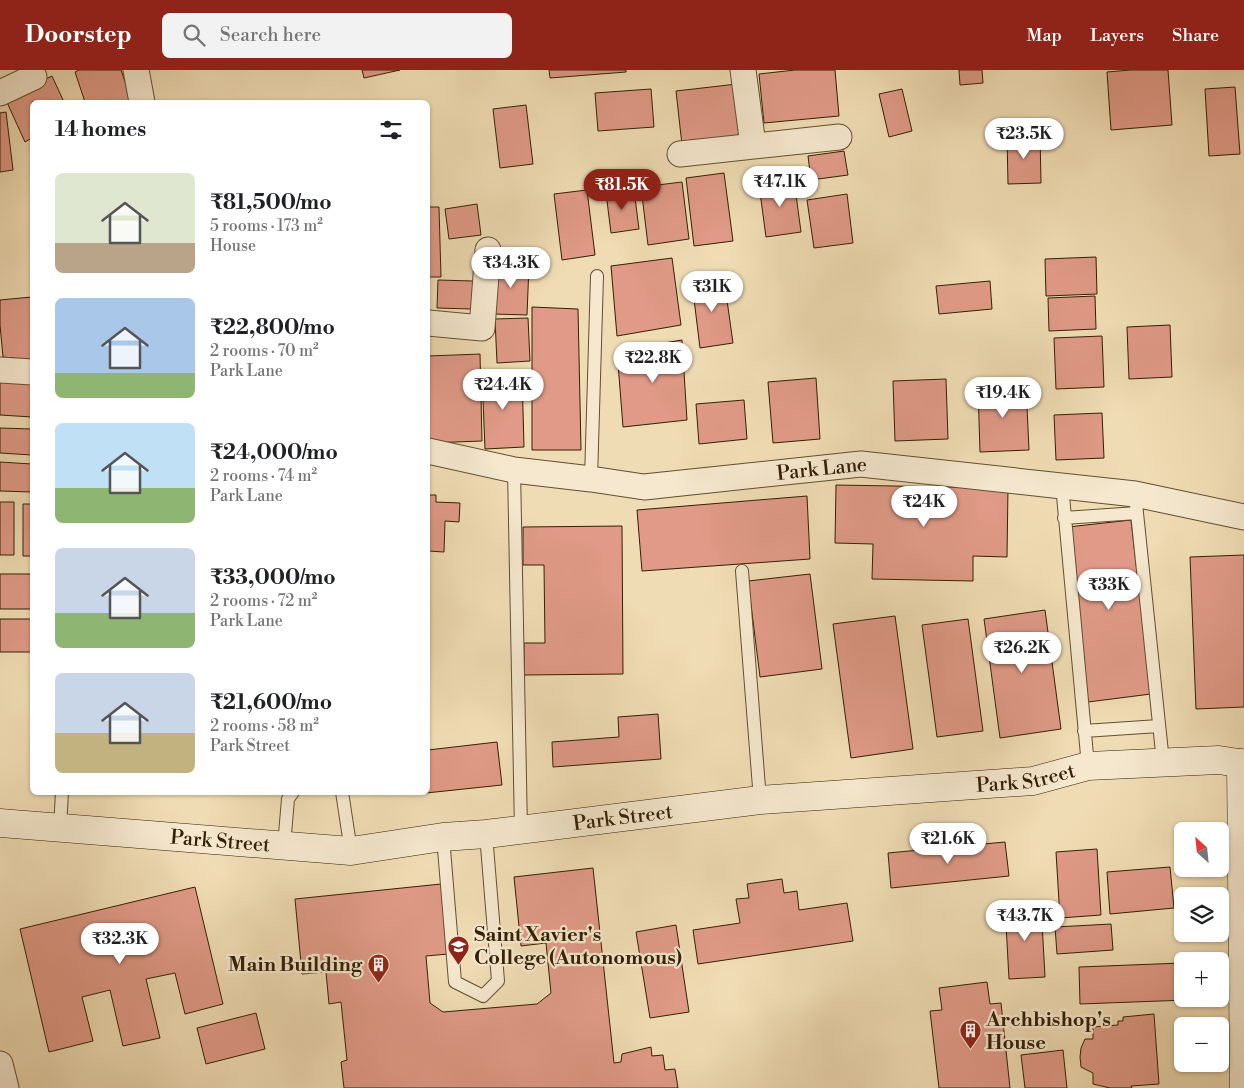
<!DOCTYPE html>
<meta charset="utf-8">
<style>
:root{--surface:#fff;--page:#f2f2f2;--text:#202124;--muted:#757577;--accent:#8f2418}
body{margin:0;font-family:"Libre Bodoni",serif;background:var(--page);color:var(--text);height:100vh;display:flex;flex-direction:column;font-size:19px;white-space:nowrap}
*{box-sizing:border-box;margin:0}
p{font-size:16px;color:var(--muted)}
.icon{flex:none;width:28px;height:28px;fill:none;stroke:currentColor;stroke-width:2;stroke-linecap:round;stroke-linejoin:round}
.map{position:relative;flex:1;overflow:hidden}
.drawer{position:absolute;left:30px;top:30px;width:400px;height:695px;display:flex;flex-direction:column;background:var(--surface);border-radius:8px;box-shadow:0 1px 4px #0004}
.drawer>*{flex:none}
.needle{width:32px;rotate:333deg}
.buttons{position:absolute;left:1174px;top:752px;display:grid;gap:10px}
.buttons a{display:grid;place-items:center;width:55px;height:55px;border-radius:8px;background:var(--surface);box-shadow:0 1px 4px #0004;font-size:25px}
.price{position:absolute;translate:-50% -42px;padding:0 11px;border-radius:18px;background:#fff;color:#222;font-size:16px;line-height:32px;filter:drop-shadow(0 1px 2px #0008)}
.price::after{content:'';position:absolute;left:50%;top:30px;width:15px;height:11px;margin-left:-8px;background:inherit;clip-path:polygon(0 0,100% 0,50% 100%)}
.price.current{background:var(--accent);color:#fff}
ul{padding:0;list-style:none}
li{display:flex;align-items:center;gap:15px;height:125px;padding:0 25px}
li span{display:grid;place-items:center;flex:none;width:140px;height:100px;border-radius:8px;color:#555}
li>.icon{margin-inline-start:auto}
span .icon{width:60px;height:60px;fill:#fffc;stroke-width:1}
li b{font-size:21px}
h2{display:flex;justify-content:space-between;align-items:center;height:60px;padding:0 25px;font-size:21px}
header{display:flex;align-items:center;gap:30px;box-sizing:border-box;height:70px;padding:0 25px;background:var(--accent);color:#fff}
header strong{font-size:24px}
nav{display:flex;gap:28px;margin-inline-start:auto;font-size:18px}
.search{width:350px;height:45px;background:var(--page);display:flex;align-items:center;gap:12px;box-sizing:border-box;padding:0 18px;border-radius:8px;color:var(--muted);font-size:19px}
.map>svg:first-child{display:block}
</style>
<header>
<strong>Doorstep</strong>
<div class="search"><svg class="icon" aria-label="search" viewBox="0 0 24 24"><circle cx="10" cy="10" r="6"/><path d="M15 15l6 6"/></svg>Search here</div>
<nav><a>Map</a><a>Layers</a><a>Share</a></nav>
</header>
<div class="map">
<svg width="1244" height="1018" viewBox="0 0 1244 1018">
<rect width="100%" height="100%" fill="#f0dcb4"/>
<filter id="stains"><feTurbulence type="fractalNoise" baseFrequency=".004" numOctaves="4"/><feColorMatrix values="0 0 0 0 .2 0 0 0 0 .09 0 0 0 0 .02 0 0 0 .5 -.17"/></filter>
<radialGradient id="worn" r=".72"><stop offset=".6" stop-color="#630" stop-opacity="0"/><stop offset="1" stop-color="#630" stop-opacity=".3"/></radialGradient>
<path fill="#e09a87" stroke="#332004" d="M 79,0 L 121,0 L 132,32 L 85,32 L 75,2 Z
M 362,0 L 400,0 L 364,8 Z
M 549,0 L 626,0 L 626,2 L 550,8 Z
M 795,0 L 835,0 L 839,46 L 764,53 L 759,4 Z
M 959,0 L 982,0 L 983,13 L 960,15 Z
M 1131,0 L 1168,0 L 1172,55 L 1111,60 L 1107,2 Z
M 52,6 L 64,32 L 32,32 L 32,68 L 25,72 L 5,28 Z
M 737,14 L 742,69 L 682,75 L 676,21 Z
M 1235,17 L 1240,84 L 1209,86 L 1205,19 Z
M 651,19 L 654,57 L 598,61 L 595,23 Z
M 902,19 L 912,61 L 889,67 L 879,24 Z
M 526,35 L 533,94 L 500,98 L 493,39 Z
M 6,42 L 13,100 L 0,102 L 0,43 Z
M 1040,65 L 1041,113 L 1008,114 L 1007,66 Z
M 844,81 L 848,105 L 811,110 L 808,86 Z
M 724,103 L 733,171 L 694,176 L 686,108 Z
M 794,110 L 801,162 L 766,167 L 759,115 Z
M 682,112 L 689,169 L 648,175 L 641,117 Z
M 587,120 L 595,185 L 562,190 L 554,124 Z
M 634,120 L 639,159 L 611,163 L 606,123 Z
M 847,124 L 853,173 L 814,178 L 807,130 Z
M 477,134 L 481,165 L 449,169 L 445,139 Z
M 428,137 L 439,137 L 441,207 L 428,207 Z
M 1096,187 L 1097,224 L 1046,226 L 1045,189 Z
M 672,188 L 681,255 L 617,266 L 611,196 Z
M 495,194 L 529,195 L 527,245 L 494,244 Z
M 724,209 L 733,273 L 700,278 L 692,213 Z
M 438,210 L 473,211 L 472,239 L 437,238 Z
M 990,211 L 992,239 L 939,244 L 936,216 Z
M 1095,226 L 1096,259 L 1049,261 L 1048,228 Z
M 32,227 L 32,290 L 3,287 L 0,255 L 0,230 Z
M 532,237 L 578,239 L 581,380 L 532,380 Z
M 528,248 L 530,291 L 497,293 L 495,249 Z
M 1170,255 L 1172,307 L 1129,309 L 1127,257 Z
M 1102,266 L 1104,317 L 1056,319 L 1054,268 Z
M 682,270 L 687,350 L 623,357 L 617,281 Z
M 480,284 L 482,371 L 428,373 L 428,286 Z
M 522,303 L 524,377 L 485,379 L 482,305 Z
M 816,308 L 820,369 L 773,373 L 768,312 Z
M 946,309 L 948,369 L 895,371 L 893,311 Z
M 0,312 L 32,313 L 32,347 L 0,345 Z
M 1026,316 L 1029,380 L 980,382 L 978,318 Z
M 744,330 L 747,369 L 699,374 L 696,334 Z
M 1102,343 L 1104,388 L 1056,390 L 1054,345 Z
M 0,358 L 32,359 L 32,385 L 0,383 Z
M 0,392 L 32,394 L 32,422 L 0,421 Z
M 836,415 L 1008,418 L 1007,487 L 973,486 L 973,511 L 872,509 L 873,474 L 835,473 Z
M 428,425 L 436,425 L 436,432 L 460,433 L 459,452 L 445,451 L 444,482 L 428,481 Z
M 807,426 L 810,489 L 642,501 L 637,440 Z
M 0,432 L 14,432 L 14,485 L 0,485 Z
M 23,434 L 32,434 L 32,486 L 23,486 Z
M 1131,450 L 1151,624 L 1088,632 L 1068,457 Z
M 622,456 L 623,604 L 524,605 L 524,573 L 545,573 L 544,495 L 523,495 L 523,457 Z
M 1244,485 L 1244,637 L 1196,639 L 1190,487 Z
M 0,504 L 32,504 L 32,539 L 0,539 Z
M 810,504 L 822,599 L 760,607 L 748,511 Z
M 1045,540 L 1061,659 L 1000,668 L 984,549 Z
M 895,546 L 913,679 L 851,688 L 833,554 Z
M 0,549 L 32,549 L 32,582 L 0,582 Z
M 968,549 L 983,661 L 937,667 L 922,555 Z
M 658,644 L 661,689 L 553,697 L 552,672 L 619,667 L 618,647 Z
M 497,672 L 502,715 L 426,723 L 428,722 L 428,680 Z
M 1005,772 L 1009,806 L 891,818 L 888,783 Z
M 1097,779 L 1101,845 L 1060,848 L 1056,782 Z
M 1170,797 L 1174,838 L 1110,844 L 1107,802 Z
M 593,798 L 614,993 L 621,992 L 622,984 L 651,977 L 652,986 L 663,985 L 665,1000 L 675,999 L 678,1018 L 344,1018 L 341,992 L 347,990 L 341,932 L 329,934 L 326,902 L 302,904 L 295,829 L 441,814 L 448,884 L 426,886 L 430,933 L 443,942 L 537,934 L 551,923 L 546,873 L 521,876 L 514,807 Z
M 782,809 L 784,823 L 797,821 L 799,840 L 847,833 L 853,871 L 698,894 L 693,860 L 740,853 L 736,829 L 749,828 L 747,814 Z
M 195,817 L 223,934 L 185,944 L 175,903 L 146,909 L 160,968 L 123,976 L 110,920 L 82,927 L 93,971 L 49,982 L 20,859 Z
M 1041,834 L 1045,907 L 1009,909 L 1005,836 Z
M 1111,854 L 1113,880 L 1057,884 L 1055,857 Z
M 676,855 L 689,942 L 650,948 L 636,862 Z
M 1182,893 L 1182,929 L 1187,929 L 1187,930 L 1080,934 L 1079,897 Z
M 987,912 L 990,934 L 1001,933 L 1010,1018 L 939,1018 L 930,941 L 942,940 L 939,918 Z
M 256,943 L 265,979 L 206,994 L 197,958 Z
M 1154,944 L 1159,1014 L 1131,1016 L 1132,1018 L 1110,1018 L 1093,1014 L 1093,1003 L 1081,997 L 1080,987 L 1081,978 L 1085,969 L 1093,969 L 1093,957 L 1118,955 L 1118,951 L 1123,951 L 1123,947 Z
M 1063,980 L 1067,1018 L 1025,1018 L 1021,985 Z"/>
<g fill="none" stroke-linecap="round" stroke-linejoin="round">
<defs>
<path id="lane" d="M 514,400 L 521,760
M 591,409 L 597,206
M 1062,415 L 1088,696
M 1135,424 L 1163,692
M 1064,448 L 1137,443
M 742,501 L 760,730
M 1084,661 L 1159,656
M 342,722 L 351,781
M 60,758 L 62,722
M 443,767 L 455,912 L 483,926 L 498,911 L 486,764
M 284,776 L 288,729 L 293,722"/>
<g id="street">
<path d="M 136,0 L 142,32"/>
<path d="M 743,0 L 753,75"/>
<path d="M 0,23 L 34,7"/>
<path d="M 680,84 L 839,67"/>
<path d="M 428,253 L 482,258 L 488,180"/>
<path d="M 0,300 L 32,302"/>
<path id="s1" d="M 428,381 L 514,400 L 591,409 L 644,417 L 861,394 L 1135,424 L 1244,447"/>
<path d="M 0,994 L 6,1018"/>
</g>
<g id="secondary">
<path d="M 1241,693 L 1244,1018"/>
<path id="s2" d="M 0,753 L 351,781 L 443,767 L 486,764 L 760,730 L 1033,711 L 1088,696 L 1219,690 L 1244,694"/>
</g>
</defs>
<use href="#lane" stroke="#624f30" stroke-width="14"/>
<use href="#street" stroke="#624f30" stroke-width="27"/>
<use href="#secondary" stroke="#332004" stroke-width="29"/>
<use href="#lane" stroke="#f5e8ce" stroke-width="12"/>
<use href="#street" stroke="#f5e8ce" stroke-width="25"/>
<use href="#secondary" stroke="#f5e8ce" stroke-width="28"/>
</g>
<defs>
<symbol id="university-pin" viewBox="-11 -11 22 30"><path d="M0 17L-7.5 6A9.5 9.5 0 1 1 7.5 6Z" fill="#8f2418" stroke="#f5e8ce"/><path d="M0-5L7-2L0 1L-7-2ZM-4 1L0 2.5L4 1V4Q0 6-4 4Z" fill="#fff"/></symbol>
<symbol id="building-pin" viewBox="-11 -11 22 30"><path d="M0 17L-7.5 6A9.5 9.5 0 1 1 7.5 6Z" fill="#8f2418" stroke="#f5e8ce"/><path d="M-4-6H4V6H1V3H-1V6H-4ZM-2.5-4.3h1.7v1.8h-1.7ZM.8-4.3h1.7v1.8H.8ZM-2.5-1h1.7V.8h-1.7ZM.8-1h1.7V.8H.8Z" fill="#fff"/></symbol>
</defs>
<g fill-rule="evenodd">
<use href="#university-pin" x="446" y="864" width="25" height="34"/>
<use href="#building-pin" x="366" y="882" width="25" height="34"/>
<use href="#building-pin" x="958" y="948" width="25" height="34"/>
</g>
<g text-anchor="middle" stroke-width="4.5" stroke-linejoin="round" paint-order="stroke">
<g font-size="20" fill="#332004" stroke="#f5e8ce">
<text dy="7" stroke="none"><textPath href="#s1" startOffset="398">Park Lane</textPath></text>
<text dy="7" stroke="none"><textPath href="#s2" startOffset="1031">Park Street</textPath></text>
<text dy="7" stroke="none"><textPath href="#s2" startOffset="626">Park Street</textPath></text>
<text dy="7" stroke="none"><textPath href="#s2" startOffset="221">Park Street</textPath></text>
</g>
<g font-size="20" font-weight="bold" fill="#332004" stroke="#f5e8ce" text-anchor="start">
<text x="474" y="871">Saint Xavier's<tspan x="474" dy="23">College (Autonomous)</tspan></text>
<text x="362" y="901" text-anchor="end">Main Building</text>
<text x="986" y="956">Archbishop's<tspan x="986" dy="23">House</tspan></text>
</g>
</g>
<rect width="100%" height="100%" filter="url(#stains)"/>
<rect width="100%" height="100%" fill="url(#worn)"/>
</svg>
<div class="buttons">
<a><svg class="needle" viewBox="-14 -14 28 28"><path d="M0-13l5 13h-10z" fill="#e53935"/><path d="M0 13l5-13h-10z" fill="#757577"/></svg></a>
<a><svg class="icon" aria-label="layers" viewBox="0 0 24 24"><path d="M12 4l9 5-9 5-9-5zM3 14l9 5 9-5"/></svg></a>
<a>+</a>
<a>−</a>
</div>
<b class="price" style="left:1024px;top:90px">₹23.5K</b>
<b class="price" style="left:780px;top:138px">₹47.1K</b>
<b class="price current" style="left:622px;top:141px">₹81.5K</b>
<b class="price" style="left:511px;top:219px">₹34.3K</b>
<b class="price" style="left:712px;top:243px">₹31K</b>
<b class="price" style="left:653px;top:314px">₹22.8K</b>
<b class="price" style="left:503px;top:341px">₹24.4K</b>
<b class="price" style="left:1003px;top:349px">₹19.4K</b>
<b class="price" style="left:924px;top:458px">₹24K</b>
<b class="price" style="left:1109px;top:541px">₹33K</b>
<b class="price" style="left:1022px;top:604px">₹26.2K</b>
<b class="price" style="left:948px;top:795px">₹21.6K</b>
<b class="price" style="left:1025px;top:872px">₹43.7K</b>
<b class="price" style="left:120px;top:895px">₹32.3K</b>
<section class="drawer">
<h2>14 homes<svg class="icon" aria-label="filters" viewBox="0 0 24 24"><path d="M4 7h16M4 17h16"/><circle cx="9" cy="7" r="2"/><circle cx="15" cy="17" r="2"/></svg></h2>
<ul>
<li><span style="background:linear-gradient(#dfe7d0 70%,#b9a48a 0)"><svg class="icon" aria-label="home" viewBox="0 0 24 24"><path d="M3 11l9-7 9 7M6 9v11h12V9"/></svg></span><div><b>₹81,500/mo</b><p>5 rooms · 173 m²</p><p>House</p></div></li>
<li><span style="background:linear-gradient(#a9c7e8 75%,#8fb573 0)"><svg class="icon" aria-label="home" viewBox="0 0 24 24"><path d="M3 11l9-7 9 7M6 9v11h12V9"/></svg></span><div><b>₹22,800/mo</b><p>2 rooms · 70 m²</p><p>Park Lane</p></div></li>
<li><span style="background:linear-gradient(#bfe0f5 65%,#8fb573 0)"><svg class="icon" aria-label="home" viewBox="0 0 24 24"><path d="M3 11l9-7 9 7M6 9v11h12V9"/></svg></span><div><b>₹24,000/mo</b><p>2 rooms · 74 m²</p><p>Park Lane</p></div></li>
<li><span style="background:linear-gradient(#c9d6e8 65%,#8fb573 0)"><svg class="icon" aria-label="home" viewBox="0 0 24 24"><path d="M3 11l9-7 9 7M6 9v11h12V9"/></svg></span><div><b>₹33,000/mo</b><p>2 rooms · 72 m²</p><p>Park Lane</p></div></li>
<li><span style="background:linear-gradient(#c9d6e8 60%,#c2b280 0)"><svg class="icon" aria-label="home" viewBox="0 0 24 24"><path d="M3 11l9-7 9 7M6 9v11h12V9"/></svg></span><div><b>₹21,600/mo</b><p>2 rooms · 58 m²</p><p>Park Street</p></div></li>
</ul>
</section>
</div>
